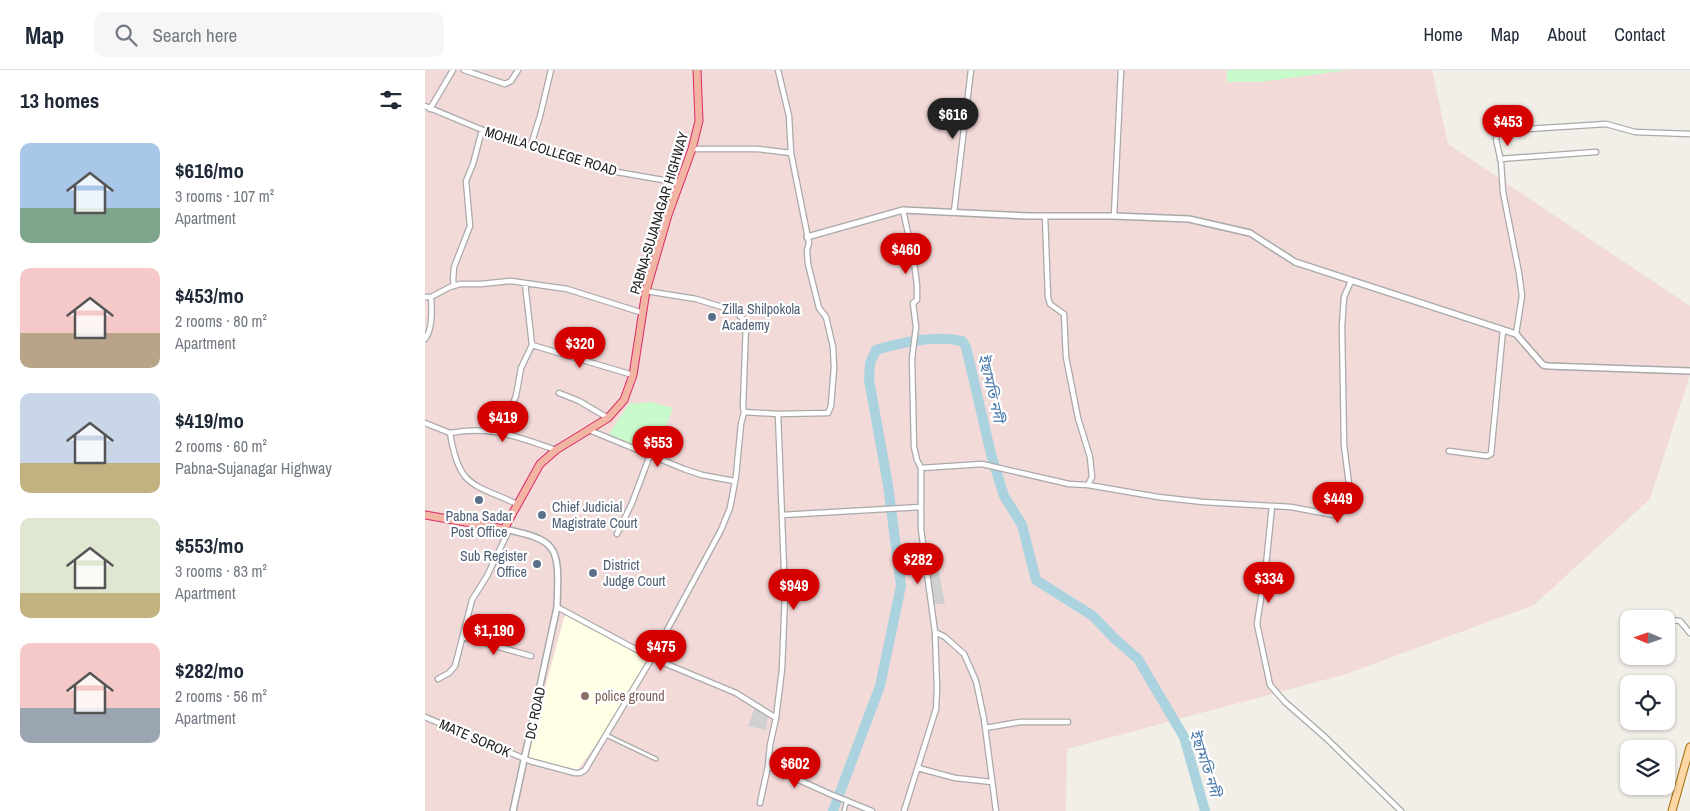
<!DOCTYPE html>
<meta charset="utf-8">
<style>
:root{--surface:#fff;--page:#f6f6f7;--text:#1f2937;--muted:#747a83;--line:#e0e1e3;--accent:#d40000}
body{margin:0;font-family:"Archivo Narrow","Noto Sans Bengali",sans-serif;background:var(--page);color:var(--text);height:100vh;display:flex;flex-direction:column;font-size:19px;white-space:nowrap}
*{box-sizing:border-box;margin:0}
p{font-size:16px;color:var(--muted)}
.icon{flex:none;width:28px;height:28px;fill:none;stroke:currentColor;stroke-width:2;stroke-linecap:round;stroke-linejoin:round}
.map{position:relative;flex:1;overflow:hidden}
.side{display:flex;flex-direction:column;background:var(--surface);width:425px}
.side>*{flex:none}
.needle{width:32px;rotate:272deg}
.buttons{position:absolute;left:1195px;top:540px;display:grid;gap:10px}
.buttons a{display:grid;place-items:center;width:55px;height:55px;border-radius:10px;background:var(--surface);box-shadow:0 1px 4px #0004;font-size:25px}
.price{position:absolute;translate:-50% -42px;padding:0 11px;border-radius:18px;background:var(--accent);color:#fff;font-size:16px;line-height:32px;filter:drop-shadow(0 1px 2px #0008)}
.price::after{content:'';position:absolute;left:50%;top:30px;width:15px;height:11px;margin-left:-8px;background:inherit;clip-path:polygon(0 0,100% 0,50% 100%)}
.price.on{background:#222;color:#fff}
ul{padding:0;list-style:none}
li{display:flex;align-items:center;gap:15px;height:125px;padding:0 20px}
li span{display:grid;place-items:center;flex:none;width:140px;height:100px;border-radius:10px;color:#555}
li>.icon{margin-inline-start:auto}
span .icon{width:60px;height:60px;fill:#fffc;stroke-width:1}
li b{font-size:21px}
h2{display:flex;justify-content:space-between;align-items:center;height:60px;padding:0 20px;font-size:21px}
header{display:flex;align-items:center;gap:30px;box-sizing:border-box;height:70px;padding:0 25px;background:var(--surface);border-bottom:1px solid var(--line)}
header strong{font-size:24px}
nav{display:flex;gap:28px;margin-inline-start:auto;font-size:18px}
.search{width:350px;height:45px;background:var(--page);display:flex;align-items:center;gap:12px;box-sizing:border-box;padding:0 18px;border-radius:10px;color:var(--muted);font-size:19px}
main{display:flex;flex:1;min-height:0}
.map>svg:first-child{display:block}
</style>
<header>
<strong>Map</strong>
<div class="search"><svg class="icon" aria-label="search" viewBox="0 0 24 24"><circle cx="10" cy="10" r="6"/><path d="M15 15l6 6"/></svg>Search here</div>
<nav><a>Home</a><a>Map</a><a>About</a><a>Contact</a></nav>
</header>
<main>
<section class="side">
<h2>13 homes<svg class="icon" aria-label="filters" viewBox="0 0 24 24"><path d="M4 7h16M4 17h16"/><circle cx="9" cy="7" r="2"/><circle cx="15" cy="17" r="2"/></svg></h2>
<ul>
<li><span style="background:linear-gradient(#a9c7e8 65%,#7fa58c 0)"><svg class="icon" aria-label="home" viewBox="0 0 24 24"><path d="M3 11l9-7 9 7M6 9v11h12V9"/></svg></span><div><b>$616/mo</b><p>3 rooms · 107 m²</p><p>Apartment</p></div></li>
<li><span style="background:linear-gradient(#f6c9c9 65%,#b9a48a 0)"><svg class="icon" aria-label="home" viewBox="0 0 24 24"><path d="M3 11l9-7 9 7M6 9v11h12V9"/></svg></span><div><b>$453/mo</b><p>2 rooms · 80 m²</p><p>Apartment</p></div></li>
<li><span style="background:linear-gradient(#c9d6e8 70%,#c2b280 0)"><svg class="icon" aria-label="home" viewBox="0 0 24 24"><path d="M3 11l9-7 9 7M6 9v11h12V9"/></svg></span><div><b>$419/mo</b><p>2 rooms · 60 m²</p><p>Pabna-Sujanagar Highway</p></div></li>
<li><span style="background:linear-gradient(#dfe7d0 75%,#c2b280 0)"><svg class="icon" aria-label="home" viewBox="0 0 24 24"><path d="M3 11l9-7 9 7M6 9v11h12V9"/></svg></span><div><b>$553/mo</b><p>3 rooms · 83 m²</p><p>Apartment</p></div></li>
<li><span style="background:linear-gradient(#f6c9c9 65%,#9aa5b1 0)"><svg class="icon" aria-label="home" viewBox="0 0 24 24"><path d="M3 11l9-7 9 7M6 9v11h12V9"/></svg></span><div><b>$282/mo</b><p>2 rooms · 56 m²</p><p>Apartment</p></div></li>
</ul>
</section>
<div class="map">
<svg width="1265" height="741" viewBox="0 0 1265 741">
<rect width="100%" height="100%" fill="#f2efe9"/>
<path fill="#f2dad9" d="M 0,0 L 1007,0 L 1023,74 L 1265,236 L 1265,305 L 1225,429 L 1109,535 L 921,604 L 642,679 L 641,741 L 0,741 Z"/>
<path fill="#ffffe5" d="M 140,544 L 224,589 L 179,664 L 150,703 L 101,689 Z"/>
<path fill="#d0d0d0" d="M 502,497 L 513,497 L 520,534 L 505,534 Z
M 330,637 L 343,646 L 341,660 L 323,656 Z"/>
<path fill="#c8facc" d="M 802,0 L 923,0 L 835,12 L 802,12 Z
M 226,332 L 248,338 L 230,385 L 184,364 L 204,334 Z"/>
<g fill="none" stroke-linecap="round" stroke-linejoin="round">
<path stroke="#aad3df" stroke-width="10" d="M 408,741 L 455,616 L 476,516 L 463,415 L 444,310 L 445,293 L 451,280 C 478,272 509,265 537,271 L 541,277 L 566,384 L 579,426 L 597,455 L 611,510 L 668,546 L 689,568 L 713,589 L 759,667 L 780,741"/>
<defs>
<path id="pedestrian" d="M 181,665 L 231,689
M 419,741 L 422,730"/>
<path id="minor" d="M 39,0 L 80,14 L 86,11 L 93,0
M 0,36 L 72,66 L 192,102 L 255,113
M 5,39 L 28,0
M 106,75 L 115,46 L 126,0
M 267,79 L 333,79 L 366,83
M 1075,89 L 1171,82
M 478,140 L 489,191 L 492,216 L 492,230 L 488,233 L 491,257 L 487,289 L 489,377 L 492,390 L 496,398 L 496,459 L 510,562 L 512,618 L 511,639 L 479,741
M 529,142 L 546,0
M 689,146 L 696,0
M 29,216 L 28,210 L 29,197 L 45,156 L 41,111 L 48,94 L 57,60
M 0,227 L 6,227 L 25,217 L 35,214 L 56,214 L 86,211 L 142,219 L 218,243
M 1091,264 L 1097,226 L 1094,203 L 1078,122 L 1076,92 L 1071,69 L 1072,64 L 1074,61 L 1181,54 L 1210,62 L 1265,64
M 0,269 C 8,259 7,239 6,227
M 107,275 L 208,305
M 134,323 L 154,331 L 183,348
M 319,342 L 353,344 L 403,343 L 406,336 L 409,297 L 408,277 L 401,247 L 394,238 L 383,194 L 382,180 L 384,173 L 366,83 L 364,46 L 353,0
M 0,353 L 25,363 C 34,418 47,413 92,434
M 164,360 L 259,399 L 277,405 L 309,411
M 76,362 L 91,326 L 96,298 L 107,275 L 100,213
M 25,363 C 66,355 93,367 131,380
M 1024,381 L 1062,386 L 1066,384 L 1078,260
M 496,398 L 557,394 L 644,414 L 663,415 L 667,407 L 665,387 L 653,348 L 641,287 L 639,244 L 625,234 L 623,227 L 620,146
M 663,415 L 733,427 L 778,432 L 866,437 L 909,445 C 917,444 924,437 926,430 L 919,375 L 917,256 L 919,227 L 926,211
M 847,436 L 841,495 L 832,554 L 845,615 L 860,632 L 901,668 L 976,741
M 357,445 L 496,437
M 192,464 L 207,433 L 225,385
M 132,537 L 227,588 L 311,623 L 351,648
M 1241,558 C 1245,553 1248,549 1255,551 L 1265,563
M 510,562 L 520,567 L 539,584 L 551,611 L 559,649 L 571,741
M 38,567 L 106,586
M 13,609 L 24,603 L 30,596 L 47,530 L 62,506 L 84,460
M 0,647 L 105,691 L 150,703 L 155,703 L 160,700 L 227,588 L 296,460 L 305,438 L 311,406 L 316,354 L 319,342 L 318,337 L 321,254 L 317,248 L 310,241 L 271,229 L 221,221
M 560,658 L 595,652 L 643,652
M 343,696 L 405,724 L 447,741
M 493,698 L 530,708 L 567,712
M 335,733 L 343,696 L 345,675 L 351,648 L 357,599 L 360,525 L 353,344"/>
<path id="tertiary" d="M 382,167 L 478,140 L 604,146 L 689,146 L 764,149 L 825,163 L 870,192 L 1091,264 L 1118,295 L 1123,296 L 1265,301
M 79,459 C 92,462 118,466 126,478 C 136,490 132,522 132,537 L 88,741"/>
<path id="primary" d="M 1247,741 L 1265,677"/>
<path id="trunk" d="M 0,445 L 79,459 L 115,394 L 131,380 L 183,348 L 199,330 L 208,305 L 221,221 L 243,145 L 267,79 L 274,51 L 272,0"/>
</defs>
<use href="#pedestrian" stroke="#a9a9a9" stroke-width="5.5"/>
<use href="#minor" stroke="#a9a9a9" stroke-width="7"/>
<use href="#tertiary" stroke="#a9a9a9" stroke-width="8"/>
<use href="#primary" stroke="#a06b00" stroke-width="9"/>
<use href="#trunk" stroke="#dc2a67" stroke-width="9"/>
<use href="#pedestrian" stroke="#fff" stroke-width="3"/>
<use href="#minor" stroke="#fff" stroke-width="4.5"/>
<use href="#tertiary" stroke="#fff" stroke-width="5"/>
<use href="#primary" stroke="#fcd6a4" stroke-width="7"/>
<use href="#trunk" stroke="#f2b4a3" stroke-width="7"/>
</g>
<g fill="#5c6f8a" stroke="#fff" stroke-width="2">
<circle cx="287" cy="247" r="5"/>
<circle cx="54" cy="430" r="5"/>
<circle cx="117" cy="445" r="5"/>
<circle cx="112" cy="494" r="5"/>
<circle cx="168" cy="503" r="5"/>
</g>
<circle fill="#8d6e63" stroke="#fff" stroke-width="2" cx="160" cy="626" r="5"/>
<g text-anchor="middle" stroke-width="4.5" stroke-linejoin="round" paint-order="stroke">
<g font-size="14" fill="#222" stroke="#fff">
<text transform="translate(126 81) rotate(17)" y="5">MOHILA COLLEGE ROAD</text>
<text transform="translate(234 143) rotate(-73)" y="5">PABNA-SUJANAGAR HIGHWAY</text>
<text transform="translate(110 643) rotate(-78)" y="5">DC ROAD</text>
<text transform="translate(50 668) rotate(23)" y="5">MATE SOROK</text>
</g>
<g font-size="14" fill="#4e5e75" stroke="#fff" text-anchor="start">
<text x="297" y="244">Zilla Shilpokola<tspan x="297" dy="16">Academy</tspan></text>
<text x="127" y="442">Chief Judicial<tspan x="127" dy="16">Magistrate Court</tspan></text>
<text x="54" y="451" text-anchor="middle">Pabna Sadar<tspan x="54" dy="16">Post Office</tspan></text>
<text x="102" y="491" text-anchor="end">Sub Register<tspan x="102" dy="16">Office</tspan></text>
<text x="178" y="500">District<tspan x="178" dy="16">Judge Court</tspan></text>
</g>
<g font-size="14" fill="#785e54" stroke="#fff" text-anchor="start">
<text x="170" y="631">police ground</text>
</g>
<g font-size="15" font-style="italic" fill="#4a7aab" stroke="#fff">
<text transform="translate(566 318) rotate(77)" y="5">ইছামতি নদী</text>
<text transform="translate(780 693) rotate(72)" y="5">ইছামতি নদী</text>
</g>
</g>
</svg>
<div class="buttons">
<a><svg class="needle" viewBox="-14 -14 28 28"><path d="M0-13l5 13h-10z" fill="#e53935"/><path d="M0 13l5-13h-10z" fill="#747a83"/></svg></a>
<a><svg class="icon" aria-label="locate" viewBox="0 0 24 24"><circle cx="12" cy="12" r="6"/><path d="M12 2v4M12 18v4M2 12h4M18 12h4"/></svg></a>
<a><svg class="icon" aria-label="layers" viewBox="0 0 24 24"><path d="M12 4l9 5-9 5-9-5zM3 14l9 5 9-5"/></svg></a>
</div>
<b class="price on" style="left:528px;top:70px">$616</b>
<b class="price" style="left:1083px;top:77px">$453</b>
<b class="price" style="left:481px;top:205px">$460</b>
<b class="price" style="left:155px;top:299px">$320</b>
<b class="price" style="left:78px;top:373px">$419</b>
<b class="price" style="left:233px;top:398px">$553</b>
<b class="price" style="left:913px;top:454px">$449</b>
<b class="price" style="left:493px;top:515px">$282</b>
<b class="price" style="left:844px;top:534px">$334</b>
<b class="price" style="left:369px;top:541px">$949</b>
<b class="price" style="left:69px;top:586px">$1,190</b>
<b class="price" style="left:236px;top:602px">$475</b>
<b class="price" style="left:370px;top:719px">$602</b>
</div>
</main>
